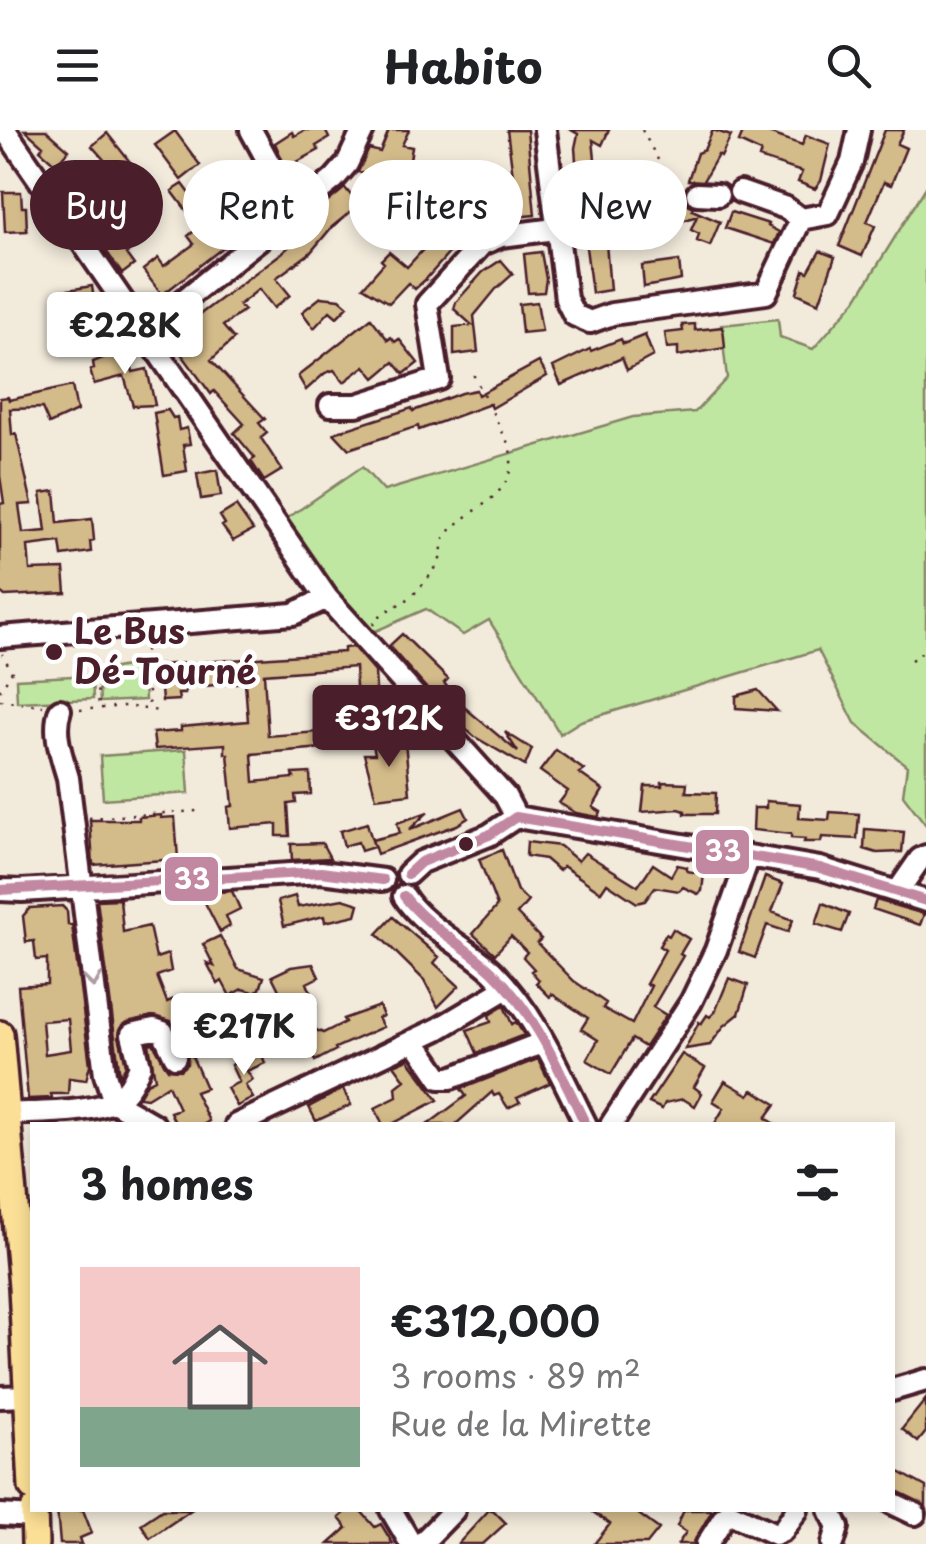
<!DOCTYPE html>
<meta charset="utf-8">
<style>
:root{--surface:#fff;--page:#f2f2f2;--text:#202124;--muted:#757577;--accent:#4a1f2b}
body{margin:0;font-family:"Playpen Sans",sans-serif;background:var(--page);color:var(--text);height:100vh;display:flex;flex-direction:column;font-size:38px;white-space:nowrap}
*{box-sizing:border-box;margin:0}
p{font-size:32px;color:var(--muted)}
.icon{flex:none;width:55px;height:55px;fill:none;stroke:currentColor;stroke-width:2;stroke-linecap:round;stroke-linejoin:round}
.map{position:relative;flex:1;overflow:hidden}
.details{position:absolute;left:30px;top:992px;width:865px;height:390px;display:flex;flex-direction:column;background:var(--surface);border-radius:0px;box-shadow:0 5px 15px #0003}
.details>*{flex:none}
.guide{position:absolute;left:30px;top:30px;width:868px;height:90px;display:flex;gap:20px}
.price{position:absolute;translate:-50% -85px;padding:0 22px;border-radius:10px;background:#fff;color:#222;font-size:32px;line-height:65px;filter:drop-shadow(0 2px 5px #0008)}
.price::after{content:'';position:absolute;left:50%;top:60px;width:30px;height:22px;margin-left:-15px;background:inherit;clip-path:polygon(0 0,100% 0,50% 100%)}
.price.active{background:var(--accent);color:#fff}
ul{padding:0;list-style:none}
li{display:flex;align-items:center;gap:30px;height:250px;padding:0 50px}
li span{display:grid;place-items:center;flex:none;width:280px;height:200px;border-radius:0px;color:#555}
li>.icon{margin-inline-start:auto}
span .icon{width:120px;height:120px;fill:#fffc;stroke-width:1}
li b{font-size:42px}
h2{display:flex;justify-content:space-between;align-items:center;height:120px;padding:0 50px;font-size:42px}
.chip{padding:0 35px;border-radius:45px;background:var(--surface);box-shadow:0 5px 15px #0003;font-size:35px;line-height:90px}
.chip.active{background:var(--accent);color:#fff}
header{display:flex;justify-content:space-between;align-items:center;height:130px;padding:0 50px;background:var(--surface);font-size:45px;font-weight:700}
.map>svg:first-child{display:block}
</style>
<header><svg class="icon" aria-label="menu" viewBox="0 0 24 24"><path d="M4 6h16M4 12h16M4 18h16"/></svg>Habito<svg class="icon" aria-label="search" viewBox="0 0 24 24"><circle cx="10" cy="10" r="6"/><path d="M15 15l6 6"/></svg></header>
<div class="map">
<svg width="926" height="1414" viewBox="0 0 926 1414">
<rect width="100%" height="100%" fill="#f2ebdc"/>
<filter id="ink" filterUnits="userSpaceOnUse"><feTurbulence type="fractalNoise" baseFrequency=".01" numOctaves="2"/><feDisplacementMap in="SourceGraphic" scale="20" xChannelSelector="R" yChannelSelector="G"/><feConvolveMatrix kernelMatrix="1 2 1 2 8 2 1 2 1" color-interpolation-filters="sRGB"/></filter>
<g filter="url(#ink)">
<path fill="#c0e7a1" stroke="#858366" stroke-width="2.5" d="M 926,57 L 926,695 L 903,665 L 907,636 L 855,593 L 818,520 L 581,591 L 560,604 L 489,490 L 463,505 L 426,479 L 362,507 L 286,389 L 362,337 L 384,361 L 633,287 L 695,282 L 727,248 L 721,195 L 778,189 L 780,207 L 813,219 L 856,170 Z
M 143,533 L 145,570 L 100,572 L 98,541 Z
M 92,545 L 93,569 L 17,572 L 16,549 Z
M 186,620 L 189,663 L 103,669 L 100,626 Z"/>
<path fill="#d4bb8a" stroke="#4a1f2b" stroke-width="2.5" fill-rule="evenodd" d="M 25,0 L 46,0 L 69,20 L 56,34 L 40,20 L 43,16 Z
M 305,0 L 325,0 L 329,8 L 316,16 L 319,20 L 284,39 L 295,57 L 259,88 L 246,70 L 210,96 L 225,116 L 162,165 L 143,140 L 158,128 L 164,136 L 194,114 L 188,106 L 199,97 L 172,61 L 183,54 L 200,77 L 229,56 L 234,63 L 259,42 L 268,47 L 275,45 L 283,32 L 275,13 L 292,2 L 294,6 Z
M 389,0 L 409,0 L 402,15 L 412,17 L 410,30 L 431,34 L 427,52 L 423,51 L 421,58 L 409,56 L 395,69 L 398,74 L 395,78 L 385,82 L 371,79 L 368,82 L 353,67 L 374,47 L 358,42 L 369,19 L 380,22 Z
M 507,0 L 527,0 L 535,85 L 514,87 L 511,62 L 515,61 Z
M 571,0 L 609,0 L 602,15 L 593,10 L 599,68 L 603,68 L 608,101 L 605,101 L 610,160 L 592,163 L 578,56 L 575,18 L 578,4 Z
M 713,0 L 731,6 L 721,27 L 718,25 L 703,51 L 688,50 L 697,23 L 704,20 Z
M 744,0 L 760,0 L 802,15 L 806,5 L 830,14 L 821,51 L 815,59 L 798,52 L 802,42 L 759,28 L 761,22 L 739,12 Z
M 885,0 L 904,0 L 897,14 L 906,18 L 891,55 L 884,52 L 867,92 L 875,96 L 862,126 L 839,116 Z
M 175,1 L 200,35 L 181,50 L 155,15 Z
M 107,3 L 138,42 L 130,48 L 137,57 L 124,67 L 114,54 L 121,49 L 92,16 Z
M 69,42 L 103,94 L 115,86 L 132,109 L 124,114 L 130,121 L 126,124 L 134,135 L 122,144 L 58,50 Z
M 345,58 L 359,75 L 332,97 L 310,123 L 276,148 L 290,165 L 274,178 L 259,159 L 239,175 L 244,180 L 223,196 L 234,209 L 211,230 L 265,289 L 259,293 L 267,303 L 261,308 L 282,340 L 264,351 L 251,331 L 255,328 L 234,303 L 244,294 L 214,261 L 211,264 L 180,222 L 183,197 L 283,122 L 323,85 L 319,79 Z
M 3,62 L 21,62 L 22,77 L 26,77 L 27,101 L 5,102 Z
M 455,69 L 474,85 L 458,103 L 462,106 L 459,112 L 426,149 L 415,159 L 408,153 L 389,173 L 363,157 L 384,133 L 381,130 L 389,122 L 407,137 L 443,98 L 440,96 L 445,91 L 440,86 Z
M 672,69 L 680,73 L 681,70 L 693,77 L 692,80 L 720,92 L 710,116 L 697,111 L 699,104 L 691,100 L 697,86 L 670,95 L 662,91 Z
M 731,82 L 769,94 L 768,96 L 779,102 L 774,114 L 725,98 Z
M 820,121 L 835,127 L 819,173 L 797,163 L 804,140 L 808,142 Z
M 541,122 L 546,149 L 544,162 L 528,163 L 524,124 Z
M 501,130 L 513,144 L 496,159 L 474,186 L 478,222 L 454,225 L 454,197 L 472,195 L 454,179 L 456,172 L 483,142 Z
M 679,131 L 681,150 L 644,157 L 642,136 Z
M 92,156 L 95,178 L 91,178 L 91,182 L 72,186 L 68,160 Z
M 321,167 L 340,169 L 348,176 L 337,187 L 330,181 L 314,198 L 302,182 Z
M 537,172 L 542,201 L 522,203 L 519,174 Z
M 371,188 L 388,210 L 391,207 L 395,212 L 399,209 L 418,233 L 404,244 L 394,232 L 375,248 L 365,236 L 344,252 L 334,240 L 325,243 L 306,260 L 298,246 Z
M 695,194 L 695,200 L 723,197 L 725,218 L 678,226 L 678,217 L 667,218 L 665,203 L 683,201 L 682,195 Z
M 645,205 L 653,226 L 627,240 L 622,228 L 561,255 L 553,237 L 590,219 L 591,221 L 621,209 L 623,214 Z
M 127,218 L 133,242 L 147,239 L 155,275 L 133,276 L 124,246 L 94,254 L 90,240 L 94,239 L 93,232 Z
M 539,232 L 547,246 L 492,278 L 490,274 L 419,300 L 418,296 L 349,319 L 334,303 L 412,278 L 413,281 L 461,263 L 476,260 L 478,265 Z
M 72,256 L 77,281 L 49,294 L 42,278 L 10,279 L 12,305 L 16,304 L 32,374 L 19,375 L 23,403 L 46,401 L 41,363 L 55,361 L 58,393 L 92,389 L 94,410 L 90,411 L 91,422 L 62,426 L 60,412 L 28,416 L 30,440 L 64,439 L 66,463 L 5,466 L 0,462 L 0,374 L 4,373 L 0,346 L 0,268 L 8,267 L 9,270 Z
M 168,280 L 173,288 L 177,287 L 179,300 L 187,298 L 190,314 L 183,315 L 187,341 L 164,345 L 154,283 Z
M 217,340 L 221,366 L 201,369 L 197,344 Z
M 236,376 L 253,400 L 233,411 L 222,396 L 225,394 L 220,386 Z
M 402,504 L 448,549 L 444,553 L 449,559 L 446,562 L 518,622 L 505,602 L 532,619 L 525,636 L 475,607 L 452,587 L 389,516 Z
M 353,517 L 375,542 L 378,594 L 358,596 L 355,537 L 264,544 L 268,606 L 344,600 L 346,616 L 252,624 L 254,652 L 294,648 L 293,644 L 310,643 L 311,664 L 295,665 L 296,673 L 288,674 L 290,706 L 277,706 L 277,694 L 230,698 L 228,677 L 233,676 L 228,624 L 225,624 L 225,614 L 155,619 L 153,603 L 181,601 L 181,597 L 248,591 L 245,552 L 185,558 L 185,564 L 178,564 L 179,570 L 162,571 L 159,535 L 344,522 L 344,518 Z
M 758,560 L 777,581 L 736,578 L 736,566 Z
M 405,611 L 410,664 L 376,668 L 364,624 L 375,624 L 373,614 Z
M 556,620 L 584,640 L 579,643 L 603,660 L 593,677 L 601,682 L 598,687 L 576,683 L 559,673 L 568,661 L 540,641 Z
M 662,652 L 687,653 L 686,662 L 716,663 L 715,684 L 685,684 L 685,681 L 679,679 L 642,682 L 645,656 L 662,656 Z
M 766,671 L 800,674 L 799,688 L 829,690 L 830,682 L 859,684 L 857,709 L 822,707 L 821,712 L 804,712 L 805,709 L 791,708 L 791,704 L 753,700 L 754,678 L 766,678 Z
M 463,678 L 468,688 L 457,695 L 377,724 L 372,710 L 400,703 L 397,693 L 428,682 L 409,700 Z
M 161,685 L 161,688 L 175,687 L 178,729 L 93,735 L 90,690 L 139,690 L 139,687 Z
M 367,693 L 374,717 L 361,721 L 358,712 L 344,716 L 340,701 Z
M 865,699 L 904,702 L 902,722 L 877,723 L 864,719 Z
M 527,712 L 560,716 L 578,731 L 585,723 L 638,756 L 653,734 L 671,746 L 677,735 L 687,737 L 687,741 L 704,744 L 702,761 L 698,764 L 683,757 L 679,761 L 655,757 L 645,771 L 637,773 L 607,753 L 601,762 L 563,736 L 559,741 L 545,729 L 526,726 Z
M 322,713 L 330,728 L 292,730 L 291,714 Z
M 502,720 L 517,761 L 528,771 L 517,784 L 541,809 L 537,813 L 574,851 L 606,873 L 603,878 L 632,894 L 651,856 L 646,854 L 665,820 L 659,816 L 666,804 L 669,806 L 673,799 L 689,809 L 680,824 L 683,826 L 653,877 L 666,885 L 645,917 L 632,909 L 611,944 L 587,930 L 598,910 L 581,899 L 588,888 L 552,864 L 550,867 L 536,853 L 539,850 L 531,841 L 534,839 L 523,827 L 527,822 L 511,806 L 495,824 L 473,804 L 497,776 L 479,729 Z
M 765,747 L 783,754 L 772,782 L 793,790 L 788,802 L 767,795 L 755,828 L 739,822 Z
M 232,761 L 240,779 L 226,786 L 230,796 L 220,802 L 200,763 Z
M 295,766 L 298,777 L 343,769 L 359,774 L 356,785 L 325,792 L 324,786 L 284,796 L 278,771 Z
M 120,769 L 123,802 L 149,796 L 156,828 L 168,824 L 171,841 L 157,846 L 167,872 L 174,869 L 179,900 L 207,886 L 214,901 L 197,909 L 198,912 L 188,917 L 206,958 L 195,962 L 209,991 L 203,995 L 176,995 L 170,982 L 179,979 L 168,955 L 147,968 L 139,967 L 147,953 L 155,949 L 149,914 L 153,913 L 168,939 L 180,940 L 187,934 L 187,921 L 171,891 L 152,886 L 122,895 L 119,906 L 126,935 L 120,946 L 97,770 Z
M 876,770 L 924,784 L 920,795 L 873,779 Z
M 823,773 L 849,784 L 842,802 L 816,794 Z
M 62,776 L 67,781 L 68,795 L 72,795 L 90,935 L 86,950 L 69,948 L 68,964 L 51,964 L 52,968 L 28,969 L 18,856 L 47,854 L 47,829 L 36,830 L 34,811 L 26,812 L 23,786 L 30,778 ZM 68,889 L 71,920 L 45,924 L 42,891 Z
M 393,787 L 439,827 L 434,833 L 459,856 L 438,877 L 424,850 L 377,804 Z
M 220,806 L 238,839 L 264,847 L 260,859 L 254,862 L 243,859 L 230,866 L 222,851 L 218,854 L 207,833 L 214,836 L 203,814 Z
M 313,834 L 319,847 L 307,853 L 316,876 L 292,886 L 272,846 L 291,837 Z
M 729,848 L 748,855 L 739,884 L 724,896 L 710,915 L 685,919 L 699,892 L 701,894 L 707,885 L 710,887 L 715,882 Z
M 379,876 L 383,886 L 378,888 L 383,897 L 335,918 L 336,920 L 315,931 L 307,915 L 311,903 L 316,900 L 323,903 L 345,892 L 343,889 Z
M 504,876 L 512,894 L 516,892 L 524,905 L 477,923 L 467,900 L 491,892 L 489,885 Z
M 261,922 L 265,933 L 247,941 L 253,950 L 245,955 L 253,968 L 237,976 L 227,958 L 239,952 L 231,935 Z
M 682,924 L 705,938 L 694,957 L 702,963 L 695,976 L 683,969 L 665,973 L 662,979 L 649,973 Z
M 408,929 L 438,970 L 390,995 L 383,995 L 375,978 L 397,967 L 396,957 L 405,950 L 394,935 Z
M 538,929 L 550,953 L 517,968 L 520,972 L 508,978 L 499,964 L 494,966 L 492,962 L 455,995 L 427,995 L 466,966 L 461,959 Z
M 725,951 L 749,965 L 753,960 L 776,974 L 766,988 L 777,995 L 714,995 L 724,978 L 713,971 Z
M 343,959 L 351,975 L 316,991 L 309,977 Z
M 926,1269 L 926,1302 L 918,1312 L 902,1299 Z
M 892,1338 L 926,1357 L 926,1376 L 892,1359 Z
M 57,1380 L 83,1380 L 92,1403 L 80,1408 L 82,1414 L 60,1414 Z
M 162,1380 L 191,1380 L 150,1408 L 141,1394 Z
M 348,1380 L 360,1380 L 375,1397 L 381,1394 L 393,1414 L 329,1414 L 347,1398 L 339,1388 Z
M 489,1380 L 493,1380 L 506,1393 L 483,1414 L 458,1414 Z
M 590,1380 L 633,1380 L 659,1399 L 647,1414 L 594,1414 L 610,1394 Z
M 684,1380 L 712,1380 L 693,1414 L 678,1414 L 686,1402 L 677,1396 Z"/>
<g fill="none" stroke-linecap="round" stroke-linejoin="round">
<path stroke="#d0c2b9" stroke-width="20" stroke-dasharray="20 10" stroke-linecap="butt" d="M 269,33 L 288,63"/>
<defs>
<path id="minor" d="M 5,0 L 327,468 L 505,666 L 516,687 L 820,738 L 926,771
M 251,0 L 269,33
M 545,0 L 566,169 L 574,185 L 590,192 L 612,184 L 766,163 L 801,89 L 828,84 L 852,32 L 859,0
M 740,62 L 786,78 L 801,89
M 697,64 L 718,65
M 143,203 L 334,49 L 347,34 L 363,0
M 330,275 L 357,275 L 439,249 L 427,174 L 482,114 L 501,106 L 555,99
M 0,507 L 293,484 L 327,468
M 60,580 C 52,602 62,627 68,648 L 105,944 L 114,972 L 154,995
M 408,744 L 421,732 L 489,705 L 516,687
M 0,760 L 22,761 L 321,742 L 383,750
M 898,761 L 920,729 L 926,726
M 404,766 C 425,799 465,815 493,842 C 536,885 559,941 586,995
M 414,910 L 440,948 L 451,948 L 544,912
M 6,984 C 34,982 95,984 117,969 C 129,961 134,949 140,936 L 132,904 L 154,899 L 163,902 L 175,927
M 236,995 L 438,899 L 507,858
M 611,995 L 691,872 L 716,820 L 749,726
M 892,1260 L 926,1250
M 0,1267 L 28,1266
M 892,1373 L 915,1384
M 391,1380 L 411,1414
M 830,1380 L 838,1397 L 833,1414
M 0,1385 L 34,1387
M 421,1414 L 454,1380
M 707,1414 L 724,1387 L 730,1383 L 775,1404 L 783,1400 L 797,1380"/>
<path id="major" d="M 0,904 L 22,1157 L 32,1357
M 34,1380 L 35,1414"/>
</defs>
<use href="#minor" stroke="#4a1f2b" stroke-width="28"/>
<use href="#major" stroke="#4a1f2b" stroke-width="32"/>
<path stroke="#4a1f2b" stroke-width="2.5" stroke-dasharray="2.5 8" stroke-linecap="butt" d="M 642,0 L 670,52 L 683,58
M 373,495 C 383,477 402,477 415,463 C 423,454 434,442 439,432 C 443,422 440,413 448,403 C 473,375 522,365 509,315 L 471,240
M 145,519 L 149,578
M 94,529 L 99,577
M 911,530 L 926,520
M 0,561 L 12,541 L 2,524
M 0,570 L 43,576
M 80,580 L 125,576 L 159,581
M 89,688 L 197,681"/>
<use href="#minor" stroke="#fff" stroke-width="20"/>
<use href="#major" stroke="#fbdf96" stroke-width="25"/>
<defs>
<path id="bus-1" d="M 516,687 L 820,738 L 926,771
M 408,744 L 421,732 L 489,705 L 516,687
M 0,760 L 321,742 L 383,750
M 404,766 C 428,798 464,814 493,842 C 536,884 560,942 586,995"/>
</defs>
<use href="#bus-1" stroke="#fff" stroke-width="18"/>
<use href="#bus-1" stroke="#c288a1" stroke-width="10"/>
</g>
<defs><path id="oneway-chevron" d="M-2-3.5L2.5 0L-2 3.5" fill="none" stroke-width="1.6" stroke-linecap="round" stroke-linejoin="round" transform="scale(2.5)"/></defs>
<use stroke="#ae9aa0" href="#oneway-chevron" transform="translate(93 851) rotate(82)"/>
</g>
<g fill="#4a1f2b" stroke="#fff" stroke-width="4">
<circle cx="54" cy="522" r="10"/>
<circle cx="466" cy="714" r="9"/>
</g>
<g text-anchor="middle" stroke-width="9" stroke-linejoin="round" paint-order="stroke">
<g font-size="35" font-weight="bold" fill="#4a1f2b" stroke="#fff" text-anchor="start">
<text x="74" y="514">Le Bus<tspan x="74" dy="40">Dé-Tourné</tspan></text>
</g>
</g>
<g stroke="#fff" stroke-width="4">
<rect x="694" y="698" width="57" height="48" rx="10" fill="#c288a1"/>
<rect x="163" y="725" width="57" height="48" rx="10" fill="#c288a1"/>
</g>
<g font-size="28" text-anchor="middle" font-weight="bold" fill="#fff">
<text x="723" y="731">33</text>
<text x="192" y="759">33</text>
</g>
</svg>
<b class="price" style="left:125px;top:247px">€228K</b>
<b class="price active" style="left:389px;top:640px">€312K</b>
<b class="price" style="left:244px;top:948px">€217K</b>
<div class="guide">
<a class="chip active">Buy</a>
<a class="chip">Rent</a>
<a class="chip">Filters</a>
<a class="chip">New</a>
</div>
<section class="details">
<h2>3 homes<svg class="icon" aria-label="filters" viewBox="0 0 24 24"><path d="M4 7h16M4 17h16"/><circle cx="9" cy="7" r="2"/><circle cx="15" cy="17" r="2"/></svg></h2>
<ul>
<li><span style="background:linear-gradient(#f6c9c9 70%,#7fa58c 0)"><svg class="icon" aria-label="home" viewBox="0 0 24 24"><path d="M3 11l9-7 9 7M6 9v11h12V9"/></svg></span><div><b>€312,000</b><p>3 rooms · 89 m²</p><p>Rue de la Mirette</p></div></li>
</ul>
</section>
</div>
